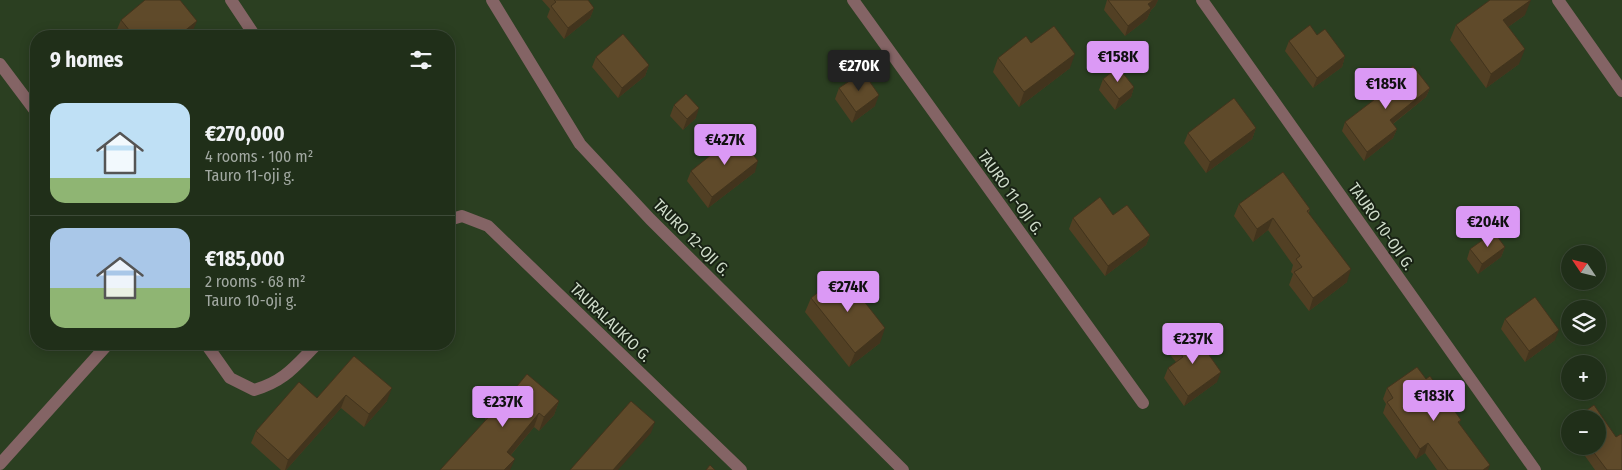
<!DOCTYPE html>
<meta charset="utf-8">
<style>
:root{--surface:#202f19;--page:#2d3b26;--text:#f1f3f6;--muted:#a2a9a2;--line:#3d4a38;--accent:#db99f5}
body{margin:0;font-family:"Fira Sans Condensed",sans-serif;background:var(--page);color:var(--text);height:100vh;display:flex;flex-direction:column;font-size:19px;white-space:nowrap}
*{box-sizing:border-box;margin:0}
p{font-size:16px;color:var(--muted)}
.icon{flex:none;width:28px;height:28px;fill:none;stroke:currentColor;stroke-width:2;stroke-linecap:round;stroke-linejoin:round}
.map{position:relative;flex:1;overflow:hidden}
.details{position:absolute;left:30px;top:30px;width:425px;height:320px;display:flex;flex-direction:column;background:var(--surface);border-radius:20px;box-shadow:0 2px 12px #0003,0 0 0 1px var(--line)}
.details>*{flex:none}
.needle{width:32px;rotate:305deg}
.controls{position:absolute;left:1561px;top:245px;display:grid;gap:10px}
.controls a{display:grid;place-items:center;width:45px;height:45px;border-radius:50%;background:var(--surface);box-shadow:0 2px 12px #0003,0 0 0 1px var(--line);font-size:25px}
.price{position:absolute;translate:-50% -42px;padding:0 11px;border-radius:5px;background:var(--accent);color:#111;font-size:16px;line-height:32px;filter:drop-shadow(0 1px 2px #0008)}
.price::after{content:'';position:absolute;left:50%;top:30px;width:15px;height:11px;margin-left:-8px;background:inherit;clip-path:polygon(0 0,100% 0,50% 100%)}
.price.current{background:#222;color:#fff}
ul{padding:0;list-style:none}
li{display:flex;align-items:center;gap:15px;height:125px;padding:0 20px}
li+li{border-top:1px solid var(--line)}
li span{display:grid;place-items:center;flex:none;width:140px;height:100px;border-radius:15px;color:#555}
li>.icon{margin-inline-start:auto}
span .icon{width:60px;height:60px;fill:#fffc;stroke-width:1}
li b{font-size:21px}
h2{display:flex;justify-content:space-between;align-items:center;height:60px;padding:0 20px;font-size:21px}
.map>svg:first-child{display:block}
</style>
<div class="map">
<svg width="1622" height="470" viewBox="0 0 1622 470">
<rect width="100%" height="100%" fill="#2b3f21"/>
<g fill="none" stroke-linecap="round" stroke-linejoin="round">
<path stroke="#846465" stroke-width="12" d="M 231,0 L 255,36
M 492,0 L 580,144 L 650,219 L 903,470
M 853,0 L 1143,403
M 1202,0 L 1535,470
M 1558,0 L 1622,91
M 0,64 L 36,112
M 449,220 L 462,216 L 488,226 L 741,470
M 206,344 L 230,378 L 254,390 C 285,381 295,366 317,344
M 0,464 L 108,344"/>
</g>
<path fill="#524024" d="M 542,0 L 588,0 L 594,8 L 590,18 L 564,39 L 547,17 L 550,9 Z
M 1107,0 L 1158,0 L 1155,6 L 1151,10 L 1147,19 L 1125,36 L 1104,10 Z
M 1525,15 L 1508,27 L 1519,64 L 1486,88 L 1450,40 L 1456,25 Z
M 121,20 L 191,35 L 190,36 L 117,36 L 115,34 Z
M 1289,41 L 1345,56 L 1342,67 L 1313,88 L 1285,51 Z
M 1031,43 L 1070,68 L 1019,107 L 993,72 L 998,58 Z
M 596,57 L 649,65 L 645,76 L 618,98 L 592,67 Z
M 1398,77 L 1430,88 L 1426,97 L 1393,124 L 1397,129 L 1393,138 L 1364,161 L 1342,131 L 1345,122 L 1395,84 Z
M 1103,79 L 1134,87 L 1131,97 L 1115,110 L 1099,90 Z
M 839,88 L 875,106 L 852,123 L 835,99 Z
M 674,105 L 696,118 L 683,130 L 670,116 Z
M 1256,128 L 1252,139 L 1206,173 L 1184,143 L 1188,133 Z
M 691,171 L 755,172 L 708,208 L 687,181 Z
M 1239,204 L 1310,209 L 1309,213 L 1347,282 L 1309,311 L 1289,285 L 1293,274 L 1291,272 L 1293,265 L 1268,230 L 1253,242 L 1234,216 Z
M 1113,215 L 1150,235 L 1146,245 L 1105,276 L 1069,229 L 1073,218 Z
M 1505,247 L 1501,257 L 1478,274 L 1467,259 L 1470,249 Z
M 811,298 L 880,343 L 849,367 L 805,312 Z
M 1505,319 L 1555,340 L 1525,362 L 1501,329 Z
M 1175,345 L 1217,382 L 1184,406 L 1164,378 L 1168,368 L 1176,362 L 1171,356 Z
M 354,356 L 387,401 L 364,427 L 341,408 L 286,470 L 281,470 L 251,443 L 256,431 L 317,398 Z
M 1387,388 L 1461,420 L 1459,423 L 1488,470 L 1437,470 L 1425,453 L 1416,459 L 1383,413 L 1386,404 L 1383,399 Z
M 513,391 L 559,401 L 554,415 L 539,431 L 534,427 L 511,455 L 485,419 L 490,406 Z
M 1570,423 L 1570,436 L 1567,432 Z
M 1578,446 L 1598,446 L 1622,470 L 1595,470 Z"/>
<path fill="#42341d" d="M 1154,0 L 1158,0 L 1155,6 L 1151,10 L 1147,19 L 1125,36 L 1128,26 L 1148,4 Z
M 1531,0 L 1525,15 L 1498,34 L 1503,20 Z
M 594,8 L 590,18 L 564,39 L 568,28 Z
M 197,21 L 191,35 L 190,36 L 178,36 Z
M 1525,49 L 1519,64 L 1486,88 L 1491,74 Z
M 1075,54 L 1070,68 L 1019,107 L 1024,92 Z
M 1345,56 L 1342,67 L 1313,88 L 1317,78 Z
M 649,65 L 645,76 L 618,98 L 622,88 Z
M 1134,87 L 1131,97 L 1115,110 L 1119,99 Z
M 1430,88 L 1426,97 L 1386,129 L 1390,120 Z
M 879,95 L 875,106 L 852,123 L 856,112 Z
M 699,108 L 696,118 L 683,130 L 687,119 Z
M 1256,128 L 1252,139 L 1206,173 L 1210,162 Z
M 1397,129 L 1393,138 L 1364,161 L 1367,152 Z
M 758,161 L 755,172 L 708,208 L 712,197 Z
M 1273,218 L 1268,230 L 1253,242 L 1257,229 Z
M 1150,235 L 1146,245 L 1105,276 L 1108,266 Z
M 1505,247 L 1501,257 L 1478,274 L 1482,264 Z
M 1351,269 L 1347,282 L 1309,311 L 1313,298 Z
M 885,328 L 880,343 L 849,367 L 855,353 Z
M 1559,330 L 1555,340 L 1525,362 L 1529,351 Z
M 1221,372 L 1217,382 L 1184,406 L 1188,396 Z
M 392,388 L 387,401 L 364,427 L 369,414 Z
M 346,395 L 341,408 L 286,470 L 285,470 L 288,460 Z
M 559,401 L 554,415 L 539,431 L 544,417 Z
M 539,413 L 534,427 L 502,465 L 507,452 Z
M 655,422 L 651,433 L 618,470 L 613,470 Z
M 1428,443 L 1425,453 L 1416,459 L 1420,449 Z
M 515,459 L 510,470 L 504,470 Z
M 1490,465 L 1488,470 L 1483,470 Z"/>
<path fill="#5f4a2a" stroke="#42341d" d="M 145,0 L 180,0 L 197,21 L 178,36 L 134,36 L 121,20 Z
M 554,0 L 588,0 L 594,8 L 568,28 L 551,6 L 556,2 Z
M 1108,0 L 1154,0 L 1148,4 L 1151,8 L 1128,26 Z
M 1490,0 L 1531,0 L 1503,20 L 1525,49 L 1491,74 L 1456,25 Z
M 1310,25 L 1317,35 L 1325,29 L 1345,56 L 1317,78 L 1289,41 Z
M 1054,26 L 1075,54 L 1024,92 L 998,58 L 1026,36 L 1031,43 Z
M 623,34 L 649,65 L 622,88 L 596,57 Z
M 1413,66 L 1430,88 L 1390,120 L 1397,129 L 1367,152 L 1345,122 L 1400,80 L 1398,77 Z
M 1118,67 L 1134,87 L 1119,99 L 1103,79 Z
M 863,72 L 879,95 L 856,112 L 839,88 Z
M 686,94 L 699,108 L 687,119 L 674,105 Z
M 1234,98 L 1256,128 L 1210,162 L 1188,133 Z
M 737,134 L 758,161 L 712,197 L 691,171 Z
M 1283,172 L 1310,209 L 1307,211 L 1351,269 L 1313,298 L 1294,272 L 1302,267 L 1296,259 L 1300,256 L 1273,218 L 1257,229 L 1239,204 Z
M 1100,197 L 1113,215 L 1127,205 L 1150,235 L 1108,266 L 1073,218 Z
M 1494,232 L 1505,247 L 1482,264 L 1470,249 Z
M 842,273 L 885,328 L 855,353 L 811,298 Z
M 1535,297 L 1559,330 L 1529,351 L 1505,319 Z
M 1193,332 L 1221,372 L 1188,396 L 1168,368 L 1183,357 L 1175,345 Z
M 354,356 L 392,388 L 369,414 L 346,395 L 288,460 L 256,431 L 299,382 L 317,398 Z
M 1417,367 L 1426,379 L 1430,376 L 1461,420 L 1458,422 L 1490,465 L 1483,470 L 1448,470 L 1428,443 L 1420,449 L 1387,402 L 1393,398 L 1387,388 Z
M 527,374 L 559,401 L 544,417 L 539,413 L 507,452 L 515,459 L 504,470 L 440,470 L 495,410 L 490,406 L 507,386 L 513,391 Z
M 631,401 L 655,422 L 613,470 L 570,470 Z
M 1594,405 L 1616,437 L 1621,434 L 1622,435 L 1622,470 L 1607,470 L 1589,446 L 1598,446 L 1598,419 L 1574,419 Z
M 710,465 L 715,470 L 706,470 Z"/>
<g text-anchor="middle" stroke-width="4" stroke-linejoin="round" paint-order="stroke">
<g font-size="16" fill="#cfdcca" stroke="#192315">
<text transform="translate(1011 192) rotate(54)" y="6">TAURO 11-OJI G.</text>
<text transform="translate(1382 226) rotate(55)" y="6">TAURO 10-OJI G.</text>
<text transform="translate(692 237) rotate(45)" y="6">TAURO 12-OJI G.</text>
<text transform="translate(611 322) rotate(44)" y="6">TAURALAUKIO G.</text>
</g>
</g>
</svg>
<div class="controls">
<a><svg class="needle" viewBox="-14 -14 28 28"><path d="M0-13l5 13h-10z" fill="#e53935"/><path d="M0 13l5-13h-10z" fill="#a2a9a2"/></svg></a>
<a><svg class="icon" aria-label="layers" viewBox="0 0 24 24"><path d="M12 4l9 5-9 5-9-5zM3 14l9 5 9-5"/></svg></a>
<a>+</a>
<a>−</a>
</div>
<b class="price" style="left:1118px;top:83px">€158K</b>
<b class="price current" style="left:859px;top:92px">€270K</b>
<b class="price" style="left:1386px;top:110px">€185K</b>
<b class="price" style="left:725px;top:166px">€427K</b>
<b class="price" style="left:1488px;top:248px">€204K</b>
<b class="price" style="left:848px;top:313px">€274K</b>
<b class="price" style="left:1193px;top:365px">€237K</b>
<b class="price" style="left:1434px;top:422px">€183K</b>
<b class="price" style="left:503px;top:428px">€237K</b>
<section class="details">
<h2>9 homes<svg class="icon" aria-label="filters" viewBox="0 0 24 24"><path d="M4 7h16M4 17h16"/><circle cx="9" cy="7" r="2"/><circle cx="15" cy="17" r="2"/></svg></h2>
<ul>
<li><span style="background:linear-gradient(#bfe0f5 75%,#8fb573 0)"><svg class="icon" aria-label="home" viewBox="0 0 24 24"><path d="M3 11l9-7 9 7M6 9v11h12V9"/></svg></span><div><b>€270,000</b><p>4 rooms · 100 m²</p><p>Tauro 11-oji g.</p></div></li>
<li><span style="background:linear-gradient(#a9c7e8 60%,#8fb573 0)"><svg class="icon" aria-label="home" viewBox="0 0 24 24"><path d="M3 11l9-7 9 7M6 9v11h12V9"/></svg></span><div><b>€185,000</b><p>2 rooms · 68 m²</p><p>Tauro 10-oji g.</p></div></li>
</ul>
</section>
</div>
